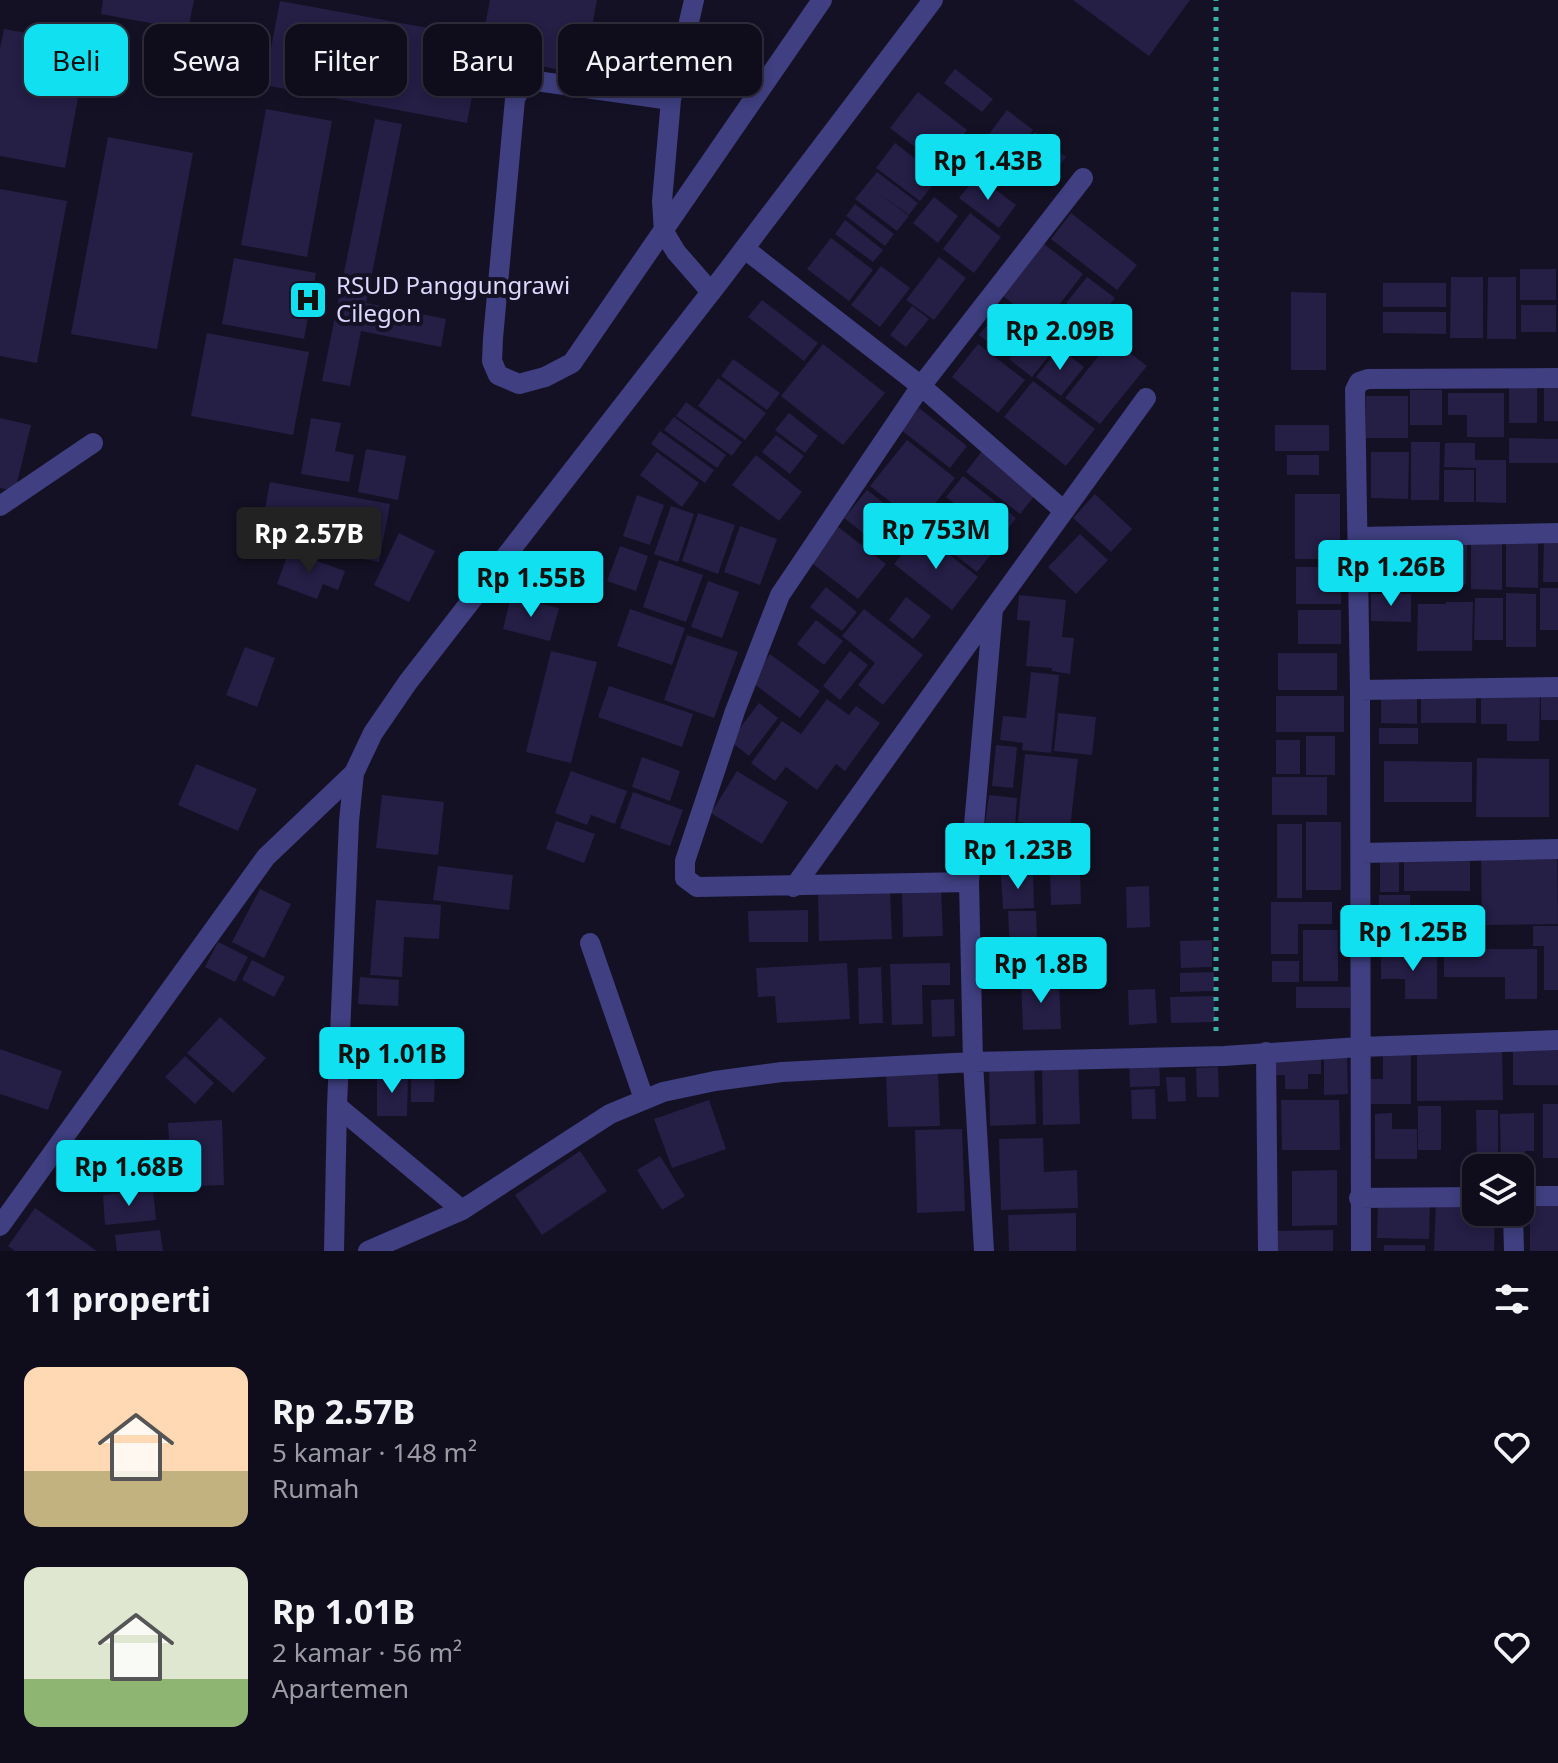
<!DOCTYPE html>
<html lang="id">
<meta charset="utf-8">
<style>
:root{--surface:#0f0d1c;--page:#181625;--text:#f1f3f6;--muted:#9b9ca3;--line:#2f2d3b;--accent:#11e0f0}
body{margin:0;font-family:"Noto Sans",sans-serif;background:var(--page);color:var(--text);height:100vh;display:flex;flex-direction:column;font-size:30px;white-space:nowrap}
*{box-sizing:border-box;margin:0}
p{font-size:26px;color:var(--muted)}
.icon{flex:none;width:44px;height:44px;fill:none;stroke:currentColor;stroke-width:2;stroke-linecap:round;stroke-linejoin:round}
.map{position:relative;height:1251px;overflow:hidden}
.side{display:flex;flex-direction:column;background:var(--surface);flex:1}
.side>*{flex:none}
.top-card{position:absolute;left:24px;top:24px;width:800px;height:72px;display:flex;gap:16px}
.controls{position:absolute;left:1462px;top:1154px;display:grid;gap:16px}
.controls a{display:grid;place-items:center;width:72px;height:72px;border-radius:16px;background:var(--surface);box-shadow:0 4px 12px #0003,0 0 0 2px var(--line);font-size:40px}
.price{position:absolute;translate:-50% -68px;padding:0 18px;border-radius:8px;background:var(--accent);color:#111;font-size:26px;line-height:52px;filter:drop-shadow(0 2px 4px #0008)}
.price::after{content:'';position:absolute;left:50%;top:48px;width:24px;height:18px;margin-left:-12px;background:inherit;clip-path:polygon(0 0,100% 0,50% 100%)}
.price.selected{background:#222;color:#fff}
ul{padding:0;list-style:none}
li{display:flex;align-items:center;gap:24px;height:200px;padding:0 24px}
li span{display:grid;place-items:center;flex:none;width:224px;height:160px;border-radius:16px;color:#555}
li>.icon{margin-inline-start:auto}
span .icon{width:96px;height:96px;fill:#fffc;stroke-width:1}
li b{font-size:34px}
h2{display:flex;justify-content:space-between;align-items:center;height:96px;padding:0 24px;font-size:34px}
.pill{padding:0 28px;border-radius:16px;background:var(--surface);box-shadow:0 4px 12px #0003,0 0 0 2px var(--line);font-size:28px;line-height:72px}
.pill.selected{background:var(--accent);color:#111}
.map>svg:first-child{display:block}
</style>
<div class="map">
<svg width="1558" height="1251" viewBox="0 0 1558 1251">
<rect width="100%" height="100%" fill="#141125"/>
<path fill="#251e45" d="M 103,0 L 194,0 L 188,30 L 101,14 Z
M 490,0 L 597,0 L 583,74 L 492,57 L 497,28 L 485,26 Z
M 1073,0 L 1190,0 L 1149,56 Z
M 280,1 L 483,38 L 467,123 L 264,85 Z
M 4,29 L 88,44 L 65,168 L 0,156 L 0,48 Z
M 955,69 L 993,99 L 982,112 L 944,83 Z
M 918,92 L 967,130 L 940,166 L 890,128 Z
M 266,109 L 332,121 L 307,257 L 241,245 Z
M 1007,110 L 1033,130 L 1006,166 L 980,146 Z
M 375,119 L 402,124 L 366,303 L 446,319 L 441,347 L 361,331 L 350,386 L 322,381 Z
M 1035,132 L 1066,157 L 1049,180 L 1017,155 Z
M 108,137 L 193,153 L 157,349 L 71,334 Z
M 965,139 L 993,160 L 981,174 L 954,154 Z
M 895,143 L 939,177 L 920,201 L 876,168 Z
M 877,172 L 918,203 L 909,215 L 880,194 L 909,216 L 897,231 L 855,199 Z
M 977,176 L 1016,205 L 999,228 L 959,198 Z
M 0,189 L 67,201 L 37,363 L 0,356 Z
M 934,197 L 958,216 L 938,243 L 913,223 Z
M 855,204 L 894,234 L 885,246 L 846,216 Z
M 970,213 L 1001,237 L 974,273 L 943,249 Z
M 1071,213 L 1137,265 L 1117,290 L 1051,239 Z
M 845,220 L 883,250 L 873,262 L 835,234 Z
M 831,238 L 873,270 L 849,301 L 807,269 Z
M 1044,244 L 1083,274 L 1042,327 L 1003,296 Z
M 939,257 L 966,278 L 934,320 L 906,300 Z
M 234,258 L 316,273 L 304,339 L 222,324 Z
M 881,266 L 910,288 L 880,327 L 851,305 Z
M 1520,269 L 1556,269 L 1556,300 L 1520,300 Z
M 1087,277 L 1115,298 L 1095,324 L 1066,303 Z
M 1451,277 L 1483,277 L 1483,338 L 1450,338 Z
M 1488,277 L 1516,277 L 1516,339 L 1487,339 Z
M 1383,283 L 1446,283 L 1446,307 L 1383,307 Z
M 1291,292 L 1326,293 L 1326,370 L 1291,370 Z
M 762,300 L 818,343 L 804,361 L 748,317 Z
M 1005,303 L 1032,324 L 1007,357 L 979,335 Z
M 1521,305 L 1556,305 L 1556,332 L 1521,332 Z
M 912,306 L 929,319 L 906,347 L 890,335 Z
M 1064,307 L 1092,328 L 1073,352 L 1046,330 Z
M 1383,312 L 1446,312 L 1446,334 L 1383,333 Z
M 1032,331 L 1055,348 L 1032,377 L 1009,359 Z
M 207,333 L 309,352 L 293,435 L 191,416 Z
M 1112,339 L 1147,366 L 1100,424 L 1065,398 Z
M 823,344 L 885,393 L 843,445 L 781,396 Z
M 978,344 L 1025,380 L 998,413 L 952,377 Z
M 1059,348 L 1084,367 L 1061,396 L 1036,377 Z
M 733,359 L 780,393 L 767,410 L 721,376 Z
M 718,378 L 766,413 L 745,440 L 698,406 Z
M 1033,381 L 1095,429 L 1066,466 L 1004,417 Z
M 1544,385 L 1558,385 L 1558,421 L 1544,421 Z
M 1509,386 L 1537,386 L 1537,423 L 1509,423 Z
M 1410,390 L 1442,390 L 1442,425 L 1410,425 Z
M 1448,393 L 1504,393 L 1504,437 L 1467,437 L 1467,415 L 1448,415 Z
M 1366,396 L 1408,396 L 1408,438 L 1366,438 Z
M 686,402 L 742,442 L 732,456 L 676,416 Z
M 919,408 L 967,446 L 950,468 L 901,430 Z
M 789,413 L 818,436 L 805,453 L 775,430 Z
M 674,417 L 726,455 L 717,468 L 664,430 Z
M 0,418 L 31,425 L 15,491 L 0,488 Z
M 311,418 L 341,423 L 335,451 L 354,455 L 349,482 L 301,474 Z
M 1275,425 L 1329,425 L 1329,451 L 1275,451 Z
M 660,431 L 714,470 L 705,483 L 651,444 Z
M 776,435 L 804,456 L 790,474 L 762,452 Z
M 1509,438 L 1558,439 L 1558,463 L 1509,463 Z
M 907,440 L 955,478 L 919,524 L 870,486 Z
M 1411,442 L 1440,442 L 1439,500 L 1411,500 Z
M 1445,443 L 1475,443 L 1475,460 L 1506,460 L 1506,503 L 1476,502 L 1476,468 L 1444,467 Z
M 366,449 L 406,456 L 398,500 L 358,492 Z
M 982,451 L 1036,494 L 1020,514 L 966,472 Z
M 657,452 L 699,483 L 682,507 L 640,475 Z
M 1371,452 L 1409,452 L 1408,499 L 1371,498 Z
M 756,455 L 802,492 L 779,521 L 732,485 Z
M 1287,455 L 1319,455 L 1319,475 L 1287,475 Z
M 1444,470 L 1474,470 L 1474,502 L 1444,502 Z
M 963,476 L 1016,518 L 1000,539 L 946,497 Z
M 270,482 L 390,504 L 379,562 L 259,540 Z
M 867,490 L 911,524 L 889,553 L 844,518 Z
M 1095,494 L 1132,529 L 1111,552 L 1073,518 Z
M 1295,494 L 1340,494 L 1340,559 L 1295,559 Z
M 637,495 L 664,505 L 650,545 L 623,536 Z
M 671,506 L 694,514 L 678,562 L 654,554 Z
M 944,506 L 997,547 L 977,572 L 924,531 Z
M 698,513 L 735,525 L 718,574 L 682,561 Z
M 740,526 L 777,539 L 760,585 L 724,572 Z
M 837,526 L 886,564 L 858,599 L 809,561 Z
M 920,532 L 978,577 L 952,610 L 894,564 Z
M 399,533 L 435,551 L 409,602 L 374,585 Z
M 1080,534 L 1108,560 L 1076,594 L 1048,567 Z
M 1471,536 L 1502,537 L 1502,590 L 1471,589 Z
M 1544,539 L 1558,539 L 1558,582 L 1543,582 Z
M 1376,540 L 1441,541 L 1441,570 L 1376,569 Z
M 1506,541 L 1538,541 L 1538,588 L 1506,587 Z
M 1446,544 L 1467,544 L 1466,584 L 1446,584 Z
M 620,546 L 648,556 L 636,591 L 607,581 Z
M 289,551 L 345,571 L 338,590 L 323,584 L 317,599 L 277,584 Z
M 659,560 L 703,575 L 686,622 L 643,607 Z
M 1296,567 L 1341,567 L 1341,604 L 1296,604 Z
M 708,581 L 739,592 L 722,638 L 691,627 Z
M 826,587 L 857,612 L 842,631 L 810,607 Z
M 1540,588 L 1558,588 L 1558,630 L 1540,630 Z
M 1506,593 L 1536,594 L 1536,647 L 1506,647 Z
M 1371,594 L 1411,594 L 1411,622 L 1371,621 Z
M 1019,595 L 1066,600 L 1062,637 L 1074,638 L 1070,674 L 1052,671 L 1052,668 L 1026,666 L 1030,621 L 1017,620 Z
M 511,597 L 559,608 L 550,641 L 503,629 Z
M 906,597 L 931,616 L 913,639 L 889,620 Z
M 1475,598 L 1503,598 L 1503,640 L 1474,640 Z
M 1446,602 L 1473,602 L 1472,651 L 1417,651 L 1418,604 L 1446,604 Z
M 630,609 L 685,628 L 672,665 L 617,646 Z
M 864,609 L 923,655 L 883,705 L 858,685 L 875,663 L 842,636 Z
M 1298,610 L 1341,610 L 1341,644 L 1298,644 Z
M 816,620 L 843,641 L 824,665 L 797,644 Z
M 687,635 L 738,652 L 714,718 L 664,700 Z
M 245,647 L 275,658 L 257,707 L 226,695 Z
M 551,651 L 597,662 L 571,763 L 526,752 Z
M 850,651 L 868,665 L 840,700 L 823,686 Z
M 1278,653 L 1337,653 L 1337,690 L 1278,690 Z
M 770,654 L 820,691 L 800,718 L 750,681 Z
M 1031,672 L 1059,675 L 1051,753 L 1022,750 L 1023,743 L 1000,740 L 1003,716 L 1026,718 Z
M 609,686 L 693,714 L 682,747 L 598,717 Z
M 1541,691 L 1558,691 L 1558,720 L 1541,720 Z
M 1381,693 L 1417,693 L 1417,724 L 1381,723 Z
M 1481,693 L 1540,694 L 1539,741 L 1507,741 L 1507,724 L 1481,724 Z
M 1421,694 L 1476,694 L 1476,723 L 1421,723 Z
M 1276,696 L 1344,696 L 1344,732 L 1276,732 Z
M 827,699 L 849,715 L 856,706 L 880,723 L 845,771 L 836,764 L 817,790 L 786,767 L 775,781 L 751,763 L 782,721 L 801,734 Z
M 759,703 L 778,718 L 749,756 L 730,741 Z
M 1058,713 L 1096,717 L 1092,755 L 1054,751 Z
M 1379,728 L 1418,728 L 1418,744 L 1379,744 Z
M 1306,736 L 1335,736 L 1335,775 L 1306,775 Z
M 1276,740 L 1300,740 L 1300,774 L 1276,774 Z
M 996,745 L 1017,747 L 1013,788 L 992,786 Z
M 1025,754 L 1078,759 L 1070,828 L 1018,822 Z
M 642,757 L 680,771 L 670,801 L 632,787 Z
M 1477,758 L 1549,759 L 1549,817 L 1476,817 Z
M 1384,761 L 1472,762 L 1472,802 L 1384,802 Z
M 196,764 L 257,789 L 238,831 L 178,805 Z
M 571,771 L 627,791 L 615,824 L 591,815 L 587,825 L 555,813 Z
M 737,771 L 788,802 L 762,844 L 711,813 Z
M 1272,777 L 1327,777 L 1327,815 L 1272,815 Z
M 633,792 L 683,810 L 670,846 L 620,828 Z
M 382,795 L 444,802 L 438,855 L 376,848 Z
M 989,795 L 1017,798 L 1015,827 L 985,824 Z
M 556,821 L 595,834 L 584,863 L 546,849 Z
M 1306,822 L 1341,822 L 1341,890 L 1306,890 Z
M 1277,824 L 1302,824 L 1302,898 L 1277,898 Z
M 1080,830 L 1081,867 L 1038,868 L 1037,832 Z
M 1006,832 L 1031,832 L 1032,871 L 1007,872 Z
M 1481,852 L 1557,852 L 1558,924 L 1482,925 Z
M 1380,856 L 1399,856 L 1399,892 L 1380,892 Z
M 1404,859 L 1470,859 L 1470,891 L 1404,891 Z
M 438,866 L 513,875 L 509,910 L 433,900 Z
M 1080,871 L 1081,904 L 1051,905 L 1050,872 Z
M 1033,873 L 1034,908 L 1003,909 L 1001,875 Z
M 1149,886 L 1150,927 L 1127,928 L 1126,887 Z
M 941,888 L 943,936 L 903,937 L 902,890 Z
M 260,889 L 291,904 L 264,958 L 232,942 Z
M 890,892 L 892,939 L 819,941 L 818,894 Z
M 1379,895 L 1410,895 L 1410,922 L 1379,922 Z
M 376,900 L 441,905 L 439,939 L 404,937 L 402,977 L 370,975 Z
M 1271,902 L 1332,902 L 1332,924 L 1298,924 L 1298,954 L 1271,954 Z
M 808,910 L 808,942 L 749,942 L 748,911 Z
M 1008,911 L 1036,911 L 1038,968 L 1011,968 Z
M 1381,926 L 1437,926 L 1437,949 L 1381,949 Z
M 1444,926 L 1467,926 L 1467,949 L 1537,949 L 1537,999 L 1505,999 L 1505,977 L 1444,977 Z
M 1533,926 L 1558,926 L 1558,990 L 1544,990 L 1544,946 L 1533,946 Z
M 1303,930 L 1338,930 L 1338,981 L 1303,981 Z
M 1212,940 L 1212,967 L 1181,968 L 1180,941 Z
M 218,942 L 248,957 L 235,982 L 205,967 Z
M 1381,953 L 1437,953 L 1437,999 L 1405,999 L 1405,979 L 1381,979 Z
M 252,960 L 285,977 L 274,997 L 242,980 Z
M 1272,961 L 1299,961 L 1299,982 L 1272,982 Z
M 847,963 L 850,1019 L 777,1023 L 775,996 L 758,997 L 756,968 Z
M 950,963 L 950,985 L 922,985 L 923,1024 L 892,1025 L 890,964 Z
M 881,967 L 883,1023 L 859,1024 L 858,968 Z
M 1214,972 L 1214,991 L 1180,992 L 1180,973 Z
M 360,977 L 399,980 L 398,1006 L 358,1004 Z
M 1059,980 L 1061,1029 L 1023,1030 L 1021,981 Z
M 1296,987 L 1350,987 L 1350,1008 L 1296,1008 Z
M 1155,989 L 1157,1023 L 1129,1025 L 1128,990 Z
M 1214,996 L 1215,1022 L 1171,1023 L 1170,997 Z
M 954,999 L 955,1036 L 932,1037 L 931,1000 Z
M 220,1017 L 266,1058 L 233,1093 L 187,1053 Z
M 361,1030 L 402,1030 L 402,1066 L 361,1066 Z
M 1417,1045 L 1502,1045 L 1503,1100 L 1417,1101 Z
M 1411,1046 L 1411,1104 L 1367,1104 L 1367,1079 L 1383,1079 L 1383,1047 Z
M 1558,1046 L 1558,1085 L 1513,1085 L 1513,1047 Z
M 0,1049 L 62,1071 L 48,1110 L 0,1094 Z
M 1324,1053 L 1347,1053 L 1348,1094 L 1324,1095 Z
M 1273,1054 L 1321,1054 L 1321,1074 L 1308,1074 L 1308,1089 L 1285,1089 L 1285,1075 L 1273,1075 Z
M 185,1056 L 214,1083 L 195,1104 L 165,1077 Z
M 1159,1058 L 1160,1086 L 1130,1087 L 1129,1060 Z
M 1078,1064 L 1080,1124 L 1043,1125 L 1042,1065 Z
M 1034,1065 L 1036,1124 L 990,1126 L 989,1066 Z
M 1218,1067 L 1219,1097 L 1197,1097 L 1196,1068 Z
M 411,1071 L 435,1071 L 434,1102 L 411,1102 Z
M 938,1071 L 940,1126 L 888,1127 L 886,1073 Z
M 377,1075 L 408,1075 L 407,1116 L 377,1116 Z
M 1166,1077 L 1185,1077 L 1186,1101 L 1168,1102 Z
M 1155,1089 L 1156,1119 L 1132,1119 L 1131,1090 Z
M 709,1100 L 726,1149 L 672,1168 L 654,1119 Z
M 1281,1100 L 1339,1100 L 1340,1150 L 1282,1150 Z
M 1543,1104 L 1558,1104 L 1558,1158 L 1543,1158 Z
M 1418,1106 L 1441,1106 L 1441,1150 L 1418,1150 Z
M 1476,1110 L 1498,1110 L 1498,1168 L 1477,1168 Z
M 1392,1113 L 1392,1129 L 1417,1129 L 1417,1159 L 1375,1159 L 1375,1114 Z
M 1534,1113 L 1534,1151 L 1525,1151 L 1525,1169 L 1501,1168 L 1500,1114 Z
M 222,1120 L 224,1185 L 116,1189 L 115,1141 L 169,1139 L 168,1123 Z
M 962,1129 L 965,1211 L 917,1213 L 915,1130 Z
M 1043,1138 L 1044,1172 L 1077,1170 L 1078,1208 L 1001,1210 L 999,1139 Z
M 580,1151 L 607,1191 L 542,1235 L 515,1195 Z
M 660,1156 L 685,1196 L 662,1210 L 637,1170 Z
M 1337,1170 L 1337,1225 L 1292,1226 L 1292,1171 Z
M 153,1190 L 156,1220 L 105,1225 L 103,1195 Z
M 1436,1200 L 1476,1201 L 1476,1212 L 1495,1212 L 1494,1251 L 1434,1251 Z
M 1378,1202 L 1430,1203 L 1429,1239 L 1377,1238 Z
M 1530,1203 L 1558,1203 L 1558,1251 L 1530,1251 Z
M 35,1208 L 97,1251 L 15,1251 L 8,1246 Z
M 1076,1213 L 1076,1251 L 1009,1251 L 1008,1215 Z
M 160,1230 L 163,1251 L 117,1251 L 115,1235 Z
M 1333,1230 L 1333,1251 L 1275,1251 L 1275,1231 Z
M 1384,1245 L 1425,1245 L 1425,1251 L 1384,1251 Z"/>
<g fill="none" stroke-linecap="round" stroke-linejoin="round">
<path stroke="#38b1a6" stroke-width="5" stroke-dasharray="4 6" stroke-linecap="butt" d="M 1216,1031 L 1216,0"/>
<path stroke="#3f3f81" stroke-width="20" d="M 694,0 L 671,100 L 662,201 L 664,232 L 676,252 L 711,292
M 671,100 L 529,80 L 521,87 L 515,99 L 493,338 L 492,361 L 498,375 L 519,384 L 545,377 L 572,363 L 822,0
M 0,506 L 93,443"/>
<path stroke="#3f3f81" stroke-width="20" d="M 745,249 L 921,386 L 1063,510
M 1359,537 L 1558,533
M 1360,690 L 1558,687
M 1361,853 L 1558,849
M 969,882 L 697,887 L 685,878 L 685,861 L 735,711 L 780,595 L 921,386 L 1083,178
M 794,887 L 993,609
M 590,943 L 644,1099
M 1266,1052 L 1268,1251
M 337,1106 L 462,1210
M 1520,1196 L 1558,1196
M 1359,1198 L 1476,1197
M 1513,1212 L 1514,1251
M 0,1226 L 266,857 L 354,773
M 334,1251 L 337,1106 L 349,821 L 354,773 L 373,733 L 408,682 L 722,278 L 933,0
M 368,1251 L 462,1210 L 610,1114 L 663,1092 L 715,1081 L 782,1072 L 973,1062 L 1224,1056 L 1360,1047 L 1558,1040
M 984,1251 L 973,1062 L 969,882 L 993,609 L 1146,398
M 1361,1251 L 1360,690 L 1355,390 L 1359,382 L 1368,379 L 1558,378"/>
</g>
<defs>
<symbol id="hospital-square" viewBox="-11 -11 22 22"><rect x="-9" y="-9" width="18" height="18" rx="4" fill="#11e0f0" stroke="#141125"/><path d="M-5-5h3v3.5h4V-5h3V5h-3V1.5h-4V5h-3Z" fill="#111"/></symbol>
</defs>
<g fill-rule="evenodd">
<use href="#hospital-square" x="286" y="278" width="44" height="44"/>
</g>
<g text-anchor="middle" stroke-width="8" stroke-linejoin="round" paint-order="stroke">
<g font-size="24" fill="#dbd8fc" stroke="#141125" text-anchor="start">
<text x="336" y="294">RSUD Panggungrawi<tspan x="336" dy="28">Cilegon</tspan></text>
</g>
</g>
</svg>
<div class="controls">
<a><svg class="icon" aria-label="layers" viewBox="0 0 24 24"><path d="M12 4l9 5-9 5-9-5zM3 14l9 5 9-5"/></svg></a>
</div>
<b class="price" style="left:988px;top:202px">Rp 1.43B</b>
<b class="price" style="left:1060px;top:372px">Rp 2.09B</b>
<b class="price" style="left:936px;top:571px">Rp 753M</b>
<b class="price selected" style="left:309px;top:575px">Rp 2.57B</b>
<b class="price" style="left:1391px;top:608px">Rp 1.26B</b>
<b class="price" style="left:531px;top:619px">Rp 1.55B</b>
<b class="price" style="left:1018px;top:891px">Rp 1.23B</b>
<b class="price" style="left:1413px;top:973px">Rp 1.25B</b>
<b class="price" style="left:1041px;top:1005px">Rp 1.8B</b>
<b class="price" style="left:392px;top:1095px">Rp 1.01B</b>
<b class="price" style="left:129px;top:1208px">Rp 1.68B</b>
<div class="top-card">
<a class="pill selected">Beli</a>
<a class="pill">Sewa</a>
<a class="pill">Filter</a>
<a class="pill">Baru</a>
<a class="pill">Apartemen</a>
</div>
</div>
<section class="side">
<h2>11 properti<svg class="icon" aria-label="filters" viewBox="0 0 24 24"><path d="M4 7h16M4 17h16"/><circle cx="9" cy="7" r="2"/><circle cx="15" cy="17" r="2"/></svg></h2>
<ul>
<li><span style="background:linear-gradient(#ffd9b3 65%,#c2b280 0)"><svg class="icon" aria-label="home" viewBox="0 0 24 24"><path d="M3 11l9-7 9 7M6 9v11h12V9"/></svg></span><div><b>Rp 2.57B</b><p>5 kamar · 148 m²</p><p>Rumah</p></div><svg class="icon" aria-label="heart" viewBox="0 0 24 24"><path d="M12 20l-8-8c-3-5 5-10 8-4 3-6 11-1 8 4z"/></svg></li>
<li><span style="background:linear-gradient(#dfe7d0 70%,#8fb573 0)"><svg class="icon" aria-label="home" viewBox="0 0 24 24"><path d="M3 11l9-7 9 7M6 9v11h12V9"/></svg></span><div><b>Rp 1.01B</b><p>2 kamar · 56 m²</p><p>Apartemen</p></div><svg class="icon" aria-label="heart" viewBox="0 0 24 24"><path d="M12 20l-8-8c-3-5 5-10 8-4 3-6 11-1 8 4z"/></svg></li>
</ul>
</section>
